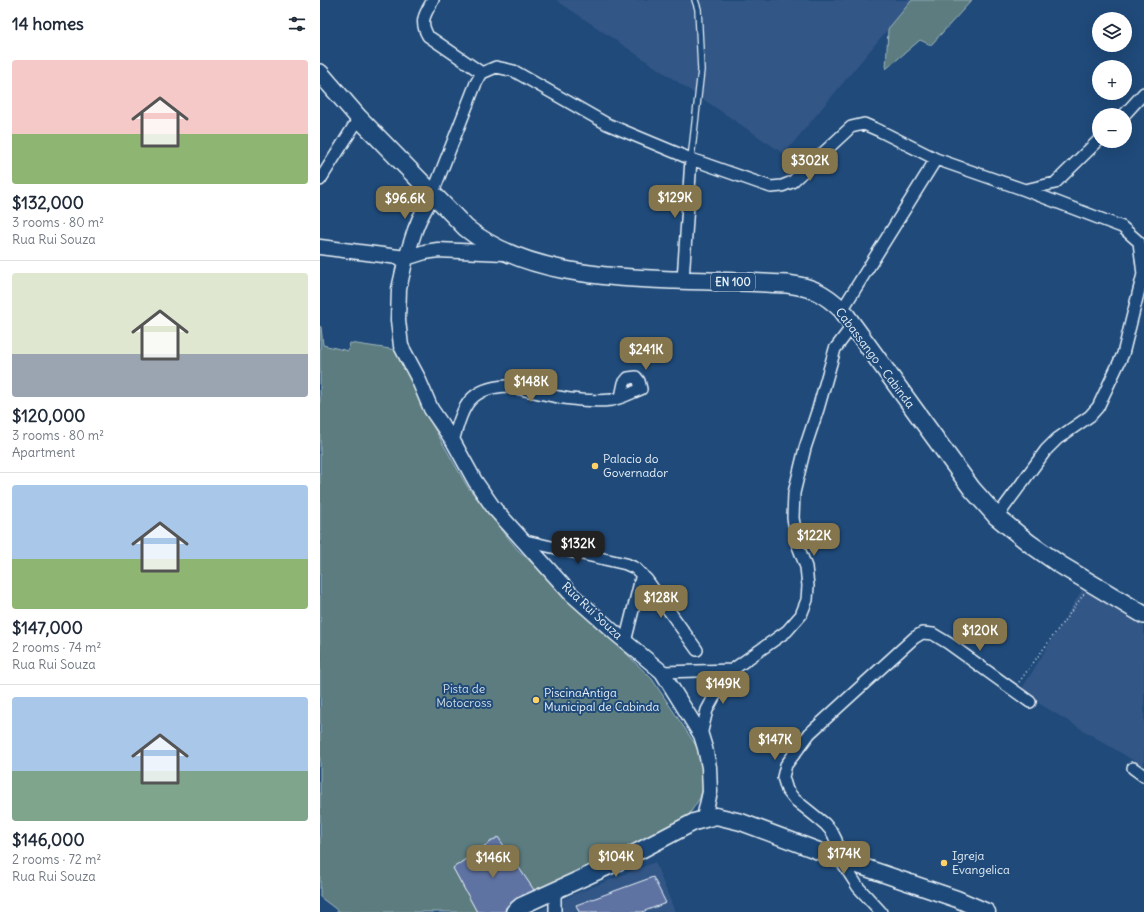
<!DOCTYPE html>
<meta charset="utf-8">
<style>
:root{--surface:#fff;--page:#f2f2f3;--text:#1f2937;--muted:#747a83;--line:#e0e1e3;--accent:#84754c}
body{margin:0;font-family:Delius,sans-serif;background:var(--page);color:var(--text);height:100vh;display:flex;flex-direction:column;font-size:15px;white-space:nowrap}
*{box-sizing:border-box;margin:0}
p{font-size:13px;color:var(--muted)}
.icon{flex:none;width:22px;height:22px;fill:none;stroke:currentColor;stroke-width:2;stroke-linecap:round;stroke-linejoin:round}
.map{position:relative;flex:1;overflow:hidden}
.drawer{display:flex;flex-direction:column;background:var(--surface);width:320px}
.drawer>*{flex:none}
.controls{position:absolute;left:772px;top:12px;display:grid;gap:8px}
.controls a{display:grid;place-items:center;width:40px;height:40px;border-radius:50%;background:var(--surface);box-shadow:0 4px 16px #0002;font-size:20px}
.price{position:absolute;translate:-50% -34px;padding:0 9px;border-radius:8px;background:var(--accent);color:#fff;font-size:13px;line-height:26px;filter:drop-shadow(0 1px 2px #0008)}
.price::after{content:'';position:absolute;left:50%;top:24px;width:12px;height:9px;margin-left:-6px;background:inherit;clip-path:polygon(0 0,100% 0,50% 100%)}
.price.on{background:#222;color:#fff}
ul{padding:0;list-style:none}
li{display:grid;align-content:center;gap:8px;height:212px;padding:0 12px}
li+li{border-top:1px solid var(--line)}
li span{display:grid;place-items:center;height:124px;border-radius:4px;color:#555}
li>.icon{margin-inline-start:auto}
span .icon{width:72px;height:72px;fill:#fffc;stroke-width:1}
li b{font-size:17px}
h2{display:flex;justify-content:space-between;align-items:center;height:48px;padding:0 12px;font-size:17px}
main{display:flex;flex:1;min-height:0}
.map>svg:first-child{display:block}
</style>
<main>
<section class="drawer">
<h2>14 homes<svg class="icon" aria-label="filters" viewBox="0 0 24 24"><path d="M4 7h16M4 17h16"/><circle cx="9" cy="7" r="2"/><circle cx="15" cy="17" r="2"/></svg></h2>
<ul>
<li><span style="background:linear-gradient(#f6c9c9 60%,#8fb573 0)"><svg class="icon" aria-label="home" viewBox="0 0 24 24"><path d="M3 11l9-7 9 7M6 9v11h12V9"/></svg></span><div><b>$132,000</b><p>3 rooms · 80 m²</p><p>Rua Rui Souza</p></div></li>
<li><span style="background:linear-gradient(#dfe7d0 65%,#9aa5b1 0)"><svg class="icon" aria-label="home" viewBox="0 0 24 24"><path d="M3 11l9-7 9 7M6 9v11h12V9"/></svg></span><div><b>$120,000</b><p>3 rooms · 80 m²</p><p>Apartment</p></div></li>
<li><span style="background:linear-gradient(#a9c7e8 60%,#8fb573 0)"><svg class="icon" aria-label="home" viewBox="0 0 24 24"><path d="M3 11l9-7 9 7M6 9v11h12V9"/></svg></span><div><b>$147,000</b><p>2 rooms · 74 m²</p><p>Rua Rui Souza</p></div></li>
<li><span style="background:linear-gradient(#a9c7e8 60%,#7fa58c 0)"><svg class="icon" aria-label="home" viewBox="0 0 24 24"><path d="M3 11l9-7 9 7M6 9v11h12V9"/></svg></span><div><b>$146,000</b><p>2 rooms · 72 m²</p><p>Rua Rui Souza</p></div></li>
</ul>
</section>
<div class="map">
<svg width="824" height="912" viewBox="0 0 824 912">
<rect width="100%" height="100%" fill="#1f4a7a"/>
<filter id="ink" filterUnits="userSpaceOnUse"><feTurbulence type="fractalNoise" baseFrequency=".025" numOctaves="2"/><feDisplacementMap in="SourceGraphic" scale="8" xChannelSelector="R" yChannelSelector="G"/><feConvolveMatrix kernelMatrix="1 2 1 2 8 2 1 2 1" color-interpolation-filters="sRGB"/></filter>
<g filter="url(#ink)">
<path fill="#325686" d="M 236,0 L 592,0 L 464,154 Z
M 763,588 L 824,625 L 824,767 L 700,692 Z
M 335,862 L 355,912 L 217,912 L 252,895 Z"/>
<path fill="#5c7c80" stroke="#a2b6bc" d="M 592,0 L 652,0 L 611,45 L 600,40 L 566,69 L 568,29 Z
M 0,326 L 1,327 L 3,345 L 28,351 L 30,343 L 77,350 L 110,421 L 147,486 L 197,549 L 261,609 L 332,679 L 375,744 L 383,759 L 385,780 L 380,798 L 368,816 L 251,876 L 214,890 L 177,837 L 133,868 L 157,912 L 17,912 L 17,910 L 0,897 Z"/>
<path fill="#5f73a3" stroke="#e8f1f8" d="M 178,837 L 214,890 L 188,912 L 157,912 L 133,868 Z
M 333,877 L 346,903 L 322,912 L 259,912 L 256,905 Z"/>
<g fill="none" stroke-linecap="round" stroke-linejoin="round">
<defs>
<path id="service" d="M 371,159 L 381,70 L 378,9 L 375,0"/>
<path id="minor" d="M 113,0 C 105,14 99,21 108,36 L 162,73
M 804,115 L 824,93
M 0,180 L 39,118
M 112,195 L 156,83 L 162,73 L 176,67 L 194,71 L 287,124 L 371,159 L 451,187 L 462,186 L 472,182 L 531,127 L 544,124 L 560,131 L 616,159 L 705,190 L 735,183 L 779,140
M 363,280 L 371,159
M 522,310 L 616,159
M 133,441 C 143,408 147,388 187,386 C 220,393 257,404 292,400 C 302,398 311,393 321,389 L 319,381 L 316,377 L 308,378 L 304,383 L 301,397
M 677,517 L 726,450 L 737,439 L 770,416 L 778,407 L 803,354 L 823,274 L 819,242 L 802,227 L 705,190
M 201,540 L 306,564 L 315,568 L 327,580 L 377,650
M 305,642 L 322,574
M 342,672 L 412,670 L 467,631 L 481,615 L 487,600 L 488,586 L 486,567 L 478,546 L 473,518 L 474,493 L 485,448 L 498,409 L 515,349 L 533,325
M 381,735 L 387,710 L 394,697 L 412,670
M 813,768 L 824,776
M 235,912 L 235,890
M 561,912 L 538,887 L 520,859 L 516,840 L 512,832 L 505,824 L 474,799 L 467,790 L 463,777 L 466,765 L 490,733 L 594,638 L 602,633 L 613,634 L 628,643 L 710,702"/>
<path id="tertiary" d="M 112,195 L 99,220 L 95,230 L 86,258 L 79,289 L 78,320 L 81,346 L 97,376 L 111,409 L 133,441 L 155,481 L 173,507 L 250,593 L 295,633 L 342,672 L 381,735 L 385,748 L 389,767 L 390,792 L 384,818
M 0,247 L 86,258 L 105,252 L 118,250 L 184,253"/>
<path id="secondary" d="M 194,912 L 201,906 L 300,861 L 374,822 L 396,816 L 421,822 L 520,859 L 637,899 L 667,912"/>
<path id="primary" d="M 0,73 L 39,118 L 146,228 C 202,273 283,277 352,280 C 390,281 429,282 467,284 C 492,287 504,293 522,310 L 652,489 L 677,517 L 709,543 L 739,564 L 824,615"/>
</defs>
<use href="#service" stroke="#e8f1f8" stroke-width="8"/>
<use href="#minor" stroke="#e8f1f8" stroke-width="14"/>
<use href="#tertiary" stroke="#e8f1f8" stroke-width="17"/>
<use href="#secondary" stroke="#e8f1f8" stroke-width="19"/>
<use href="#primary" stroke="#e8f1f8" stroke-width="20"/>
<path stroke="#e8f1f8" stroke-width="1.5" stroke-dasharray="1 3" stroke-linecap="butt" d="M 699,682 L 764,594"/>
<use href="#service" stroke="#1f4a7a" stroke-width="5.5"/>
<use href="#minor" stroke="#1f4a7a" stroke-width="11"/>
<use href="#tertiary" stroke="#1f4a7a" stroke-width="14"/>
<use href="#secondary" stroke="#1f4a7a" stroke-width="16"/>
<use href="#primary" stroke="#1f4a7a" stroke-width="17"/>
</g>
</g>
<g fill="#ffd166" stroke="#1f4a7a" stroke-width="1.5">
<circle cx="275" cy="466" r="4"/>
<circle cx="216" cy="700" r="4"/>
<circle cx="624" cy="863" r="4"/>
</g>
<g text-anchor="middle" stroke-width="4" stroke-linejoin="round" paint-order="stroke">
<rect fill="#1f4a7a" stroke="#acbfd2" stroke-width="1" x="391" y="273" width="44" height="18" rx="3"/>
<g font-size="11" font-weight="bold" fill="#e8f1f8">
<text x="413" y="286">EN 100</text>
</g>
<g font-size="12" fill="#e8f1f8" stroke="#1f4a7a">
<text transform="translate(555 358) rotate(53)" y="4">Cabassango - Cabinda</text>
<text transform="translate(272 611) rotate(43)" y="4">Rua Rui Souza</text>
</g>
<g font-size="12" fill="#e8f1f8" stroke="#1f4a7a" text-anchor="start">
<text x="283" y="463">Palacio do<tspan x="283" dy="14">Governador</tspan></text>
<text x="224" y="697">PiscinaAntiga<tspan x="224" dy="14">Municipal de Cabinda</tspan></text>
<text x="632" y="860">Igreja<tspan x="632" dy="14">Evangelica</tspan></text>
</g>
<g font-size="12" fill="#d3dfe6" stroke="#1f4a7a">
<text x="144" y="693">Pista de<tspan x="144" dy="14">Motocross</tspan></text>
</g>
</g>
</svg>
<div class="controls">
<a><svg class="icon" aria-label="layers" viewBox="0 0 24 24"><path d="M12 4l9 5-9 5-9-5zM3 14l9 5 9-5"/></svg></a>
<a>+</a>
<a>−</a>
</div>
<b class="price" style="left:490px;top:182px">$302K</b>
<b class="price" style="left:355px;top:219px">$129K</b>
<b class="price" style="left:85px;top:220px">$96.6K</b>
<b class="price" style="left:326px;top:371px">$241K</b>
<b class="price" style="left:211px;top:403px">$148K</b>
<b class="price" style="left:494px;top:557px">$122K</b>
<b class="price on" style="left:258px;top:565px">$132K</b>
<b class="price" style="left:341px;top:619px">$128K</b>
<b class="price" style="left:660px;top:652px">$120K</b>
<b class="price" style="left:403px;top:705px">$149K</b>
<b class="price" style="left:455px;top:761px">$147K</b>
<b class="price" style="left:524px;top:875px">$174K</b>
<b class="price" style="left:296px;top:878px">$104K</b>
<b class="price" style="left:173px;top:879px">$146K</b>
</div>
</main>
